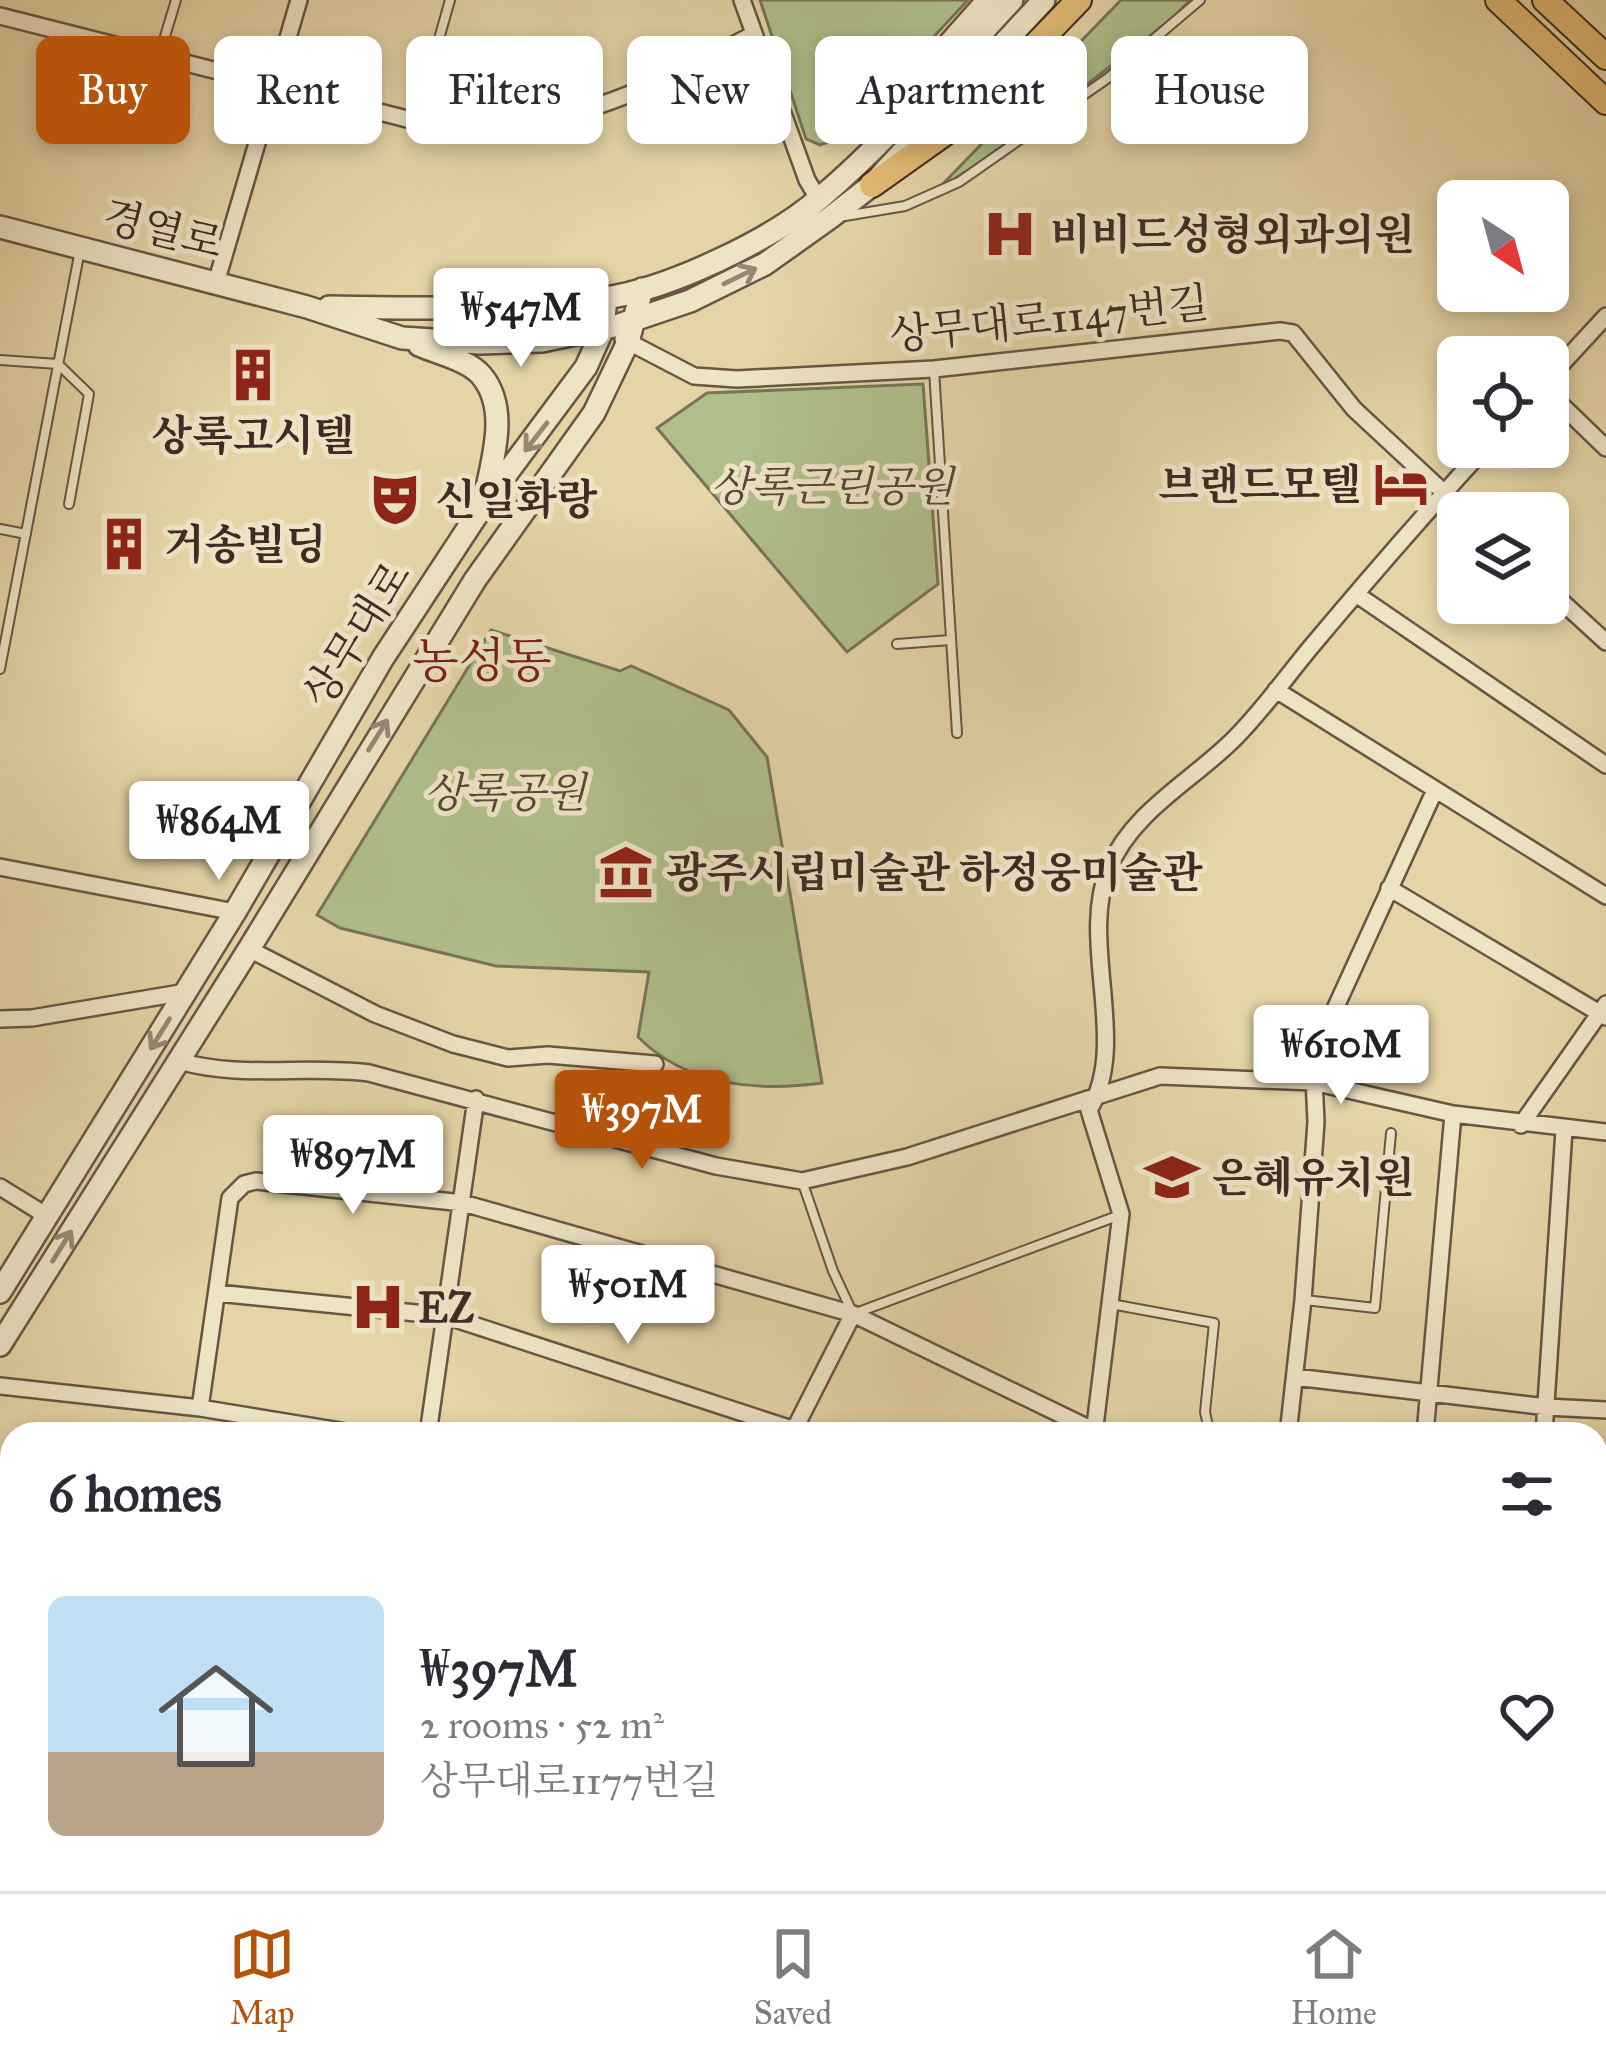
<!DOCTYPE html>
<meta charset="utf-8">
<style>
:root{--surface:#fff;--page:#f7f7f7;--text:#2b2b33;--muted:#7c7c81;--line:#e1e1e2;--accent:#b45309}
body{margin:0;font-family:"IM FELL Great Primer","Noto Serif KR",serif;background:var(--page);color:var(--text);height:100vh;display:flex;flex-direction:column;font-size:45px;white-space:nowrap}
*{box-sizing:border-box;margin:0}
p{font-size:39px;color:var(--muted)}
.icon{flex:none;width:66px;height:66px;fill:none;stroke:currentColor;stroke-width:2;stroke-linecap:round;stroke-linejoin:round}
.map{position:relative;flex:1;overflow:hidden}
.sheet{position:absolute;left:0px;top:1422px;width:1608px;height:471px;display:flex;flex-direction:column;background:var(--surface);border-radius:36px 36px 0 0;box-shadow:0 6px 18px #0003}
.sheet>*{flex:none}
.hud{position:absolute;left:36px;top:36px;width:1536px;height:108px;display:flex;gap:24px}
.needle{width:78px;rotate:144deg}
.fabs{position:absolute;left:1437px;top:180px;display:grid;gap:24px}
.fabs a{display:grid;place-items:center;width:132px;height:132px;border-radius:18px;background:var(--surface);box-shadow:0 6px 18px #0003;font-size:60px}
.price{position:absolute;translate:-50% -102px;padding:0 27px;border-radius:12px;background:#fff;color:#222;font-size:39px;line-height:78px;filter:drop-shadow(0 3px 6px #0008)}
.price::after{content:'';position:absolute;left:50%;top:72px;width:36px;height:27px;margin-left:-18px;background:inherit;clip-path:polygon(0 0,100% 0,50% 100%)}
.price.active{background:var(--accent);color:#fff}
ul{padding:0;list-style:none}
li{display:flex;align-items:center;gap:36px;height:300px;padding:0 48px}
li span{display:grid;place-items:center;flex:none;width:336px;height:240px;border-radius:18px;color:#555}
li>.icon{margin-inline-start:auto}
span .icon{width:144px;height:144px;fill:#fffc;stroke-width:1}
li b{font-size:51px}
h2{display:flex;justify-content:space-between;align-items:center;height:144px;padding:0 48px;font-size:51px}
.tag{padding:0 42px;border-radius:18px;background:var(--surface);box-shadow:0 6px 18px #0003;font-size:42px;line-height:108px}
.tag.active{background:var(--accent);color:#fff}
.dock{display:flex;justify-content:space-around;align-items:center;height:168px;border-top:3px solid var(--line);background:var(--surface);font-size:33px;color:var(--muted)}
.dock a{display:grid;justify-items:center;gap:6px}
.dock .active{color:var(--accent)}
.map>svg:first-child{display:block}
</style>
<div class="map">
<svg width="1606" height="1891" viewBox="0 0 1606 1891">
<rect width="100%" height="100%" fill="#e4d4a6"/>
<filter id="stains"><feTurbulence type="fractalNoise" baseFrequency=".00167" numOctaves="4"/><feColorMatrix values="0 0 0 0 .2 0 0 0 0 .09 0 0 0 0 .02 0 0 0 .5 -.17"/></filter>
<radialGradient id="worn" r=".72"><stop offset=".6" stop-color="#630" stop-opacity="0"/><stop offset="1" stop-color="#630" stop-opacity=".3"/></radialGradient>
<path fill="#afbe8b" stroke="#787458" stroke-width="3" d="M 760,0 L 968,0 L 838,139 L 820,145 L 806,139 Z
M 1121,0 L 1190,0 L 1173,18 L 1015,140 L 936,191 Z
M 923,384 L 938,584 L 847,652 L 657,428 L 707,393 Z
M 491,630 L 620,671 L 631,666 L 729,710 L 767,757 L 822,1083 C 755,1092 687,1086 638,1037 L 649,972 L 496,966 L 340,928 L 317,915 Z"/>
<g fill="none" stroke-linecap="round" stroke-linejoin="round">
<defs>
<path id="service" d="M 159,56 L 176,0
M 416,120 L 450,0
M 845,216 L 905,206 L 959,182 L 1108,78 L 1200,0
M 0,360 L 58,364 L 89,394 L 69,504
M 934,370 L 957,733
M 0,529 L 26,534
M 897,644 L 950,640
M 0,669 L 80,250
M 802,1181 L 833,1271 L 853,1314 L 1120,1215
M 1305,1300 L 1375,1308 L 1391,1133
M 1111,1304 L 1214,1323 L 1205,1412 L 1210,1434
M 1596,1652 L 1606,1599
M 1336,1881 L 1370,1891
M 1589,1891 L 1590,1881"/>
<path id="minor" d="M 742,0 L 807,180 L 819,200
M 0,16 L 415,121 C 539,146 648,90 754,34
M 216,283 L 299,0
M 623,339 L 694,376 L 737,379 L 934,369 L 1280,331 L 1293,333 L 1354,409 L 1466,513
M 1548,379 L 1606,316
M 1548,392 L 1606,448
M 1548,589 L 1606,642
M 1356,594 L 1606,765
M 1276,690 L 1606,896
M 0,867 L 235,912
M 1389,888 L 1606,1017
M 249,949 L 375,1014 L 453,1044 L 508,1058 L 548,1055 L 655,1064
M 0,1019 L 32,1018 L 186,992
M 179,1061 C 241,1079 305,1065 369,1073 L 716,1166 L 802,1181 L 907,1157 L 1160,1076 L 1313,1082 L 1453,1114 L 1606,1132
M 1521,1125 L 1606,1004
M 0,1187 L 47,1216
M 217,1293 L 446,1316 L 807,1434
M 1295,1377 L 1547,1407 L 1606,1410
M 0,1386 L 200,1408 L 359,1434
M 200,1408 L 230,1198 L 244,1184 L 256,1181 L 463,1203 L 853,1314 L 1101,1434
M 428,1434 L 476,1099
M 792,1434 L 853,1314
M 1094,1434 L 1121,1214 L 1089,1110 C 1130,1043 1078,941 1109,868 C 1132,811 1195,779 1235,738 C 1263,710 1286,677 1311,647 C 1368,579 1426,512 1486,447
M 1288,1434 L 1303,1300 L 1316,1122 L 1313,1057 L 1435,790
M 1425,1434 L 1453,1114
M 1544,1434 L 1564,1130
M 1442,1881 L 1462,1891
M 201,1891 L 280,1881
M 1195,1891 L 1200,1881
M 1498,1891 L 1499,1881"/>
<path id="tertiary" d="M 878,124 L 988,0
M 0,227 L 307,307 L 402,338 L 480,343 L 542,341 L 619,325 L 690,301 L 765,264 L 831,217 L 872,185 L 1044,0
M 329,307 C 420,308 514,311 605,298 C 668,289 772,240 820,198 C 890,139 950,66 1012,0
M 419,345 C 437,353 468,360 481,375 C 510,409 492,459 485,498
M 0,1292 L 235,912 L 383,658 L 484,504 L 586,367 L 603,329 L 606,298
M 0,1345 L 249,949 L 475,580 L 594,413 L 628,342 L 642,289
M 0,1533 L 12,1535
M 69,1881 L 70,1891
M 1098,1881 L 1119,1891"/>
<path id="primary" d="M 1498,0 L 1606,102
M 1545,0 L 1606,57
M 872,185 L 962,121 L 1079,0"/>
</defs>
<use href="#service" stroke="#695544" stroke-width="12"/>
<use href="#minor" stroke="#695544" stroke-width="20"/>
<use href="#tertiary" stroke="#695544" stroke-width="26"/>
<use href="#primary" stroke="#402b24" stroke-width="28"/>
<use href="#service" stroke="#ede3c5" stroke-width="8"/>
<use href="#minor" stroke="#ede3c5" stroke-width="15"/>
<use href="#tertiary" stroke="#ede3c5" stroke-width="21"/>
<use href="#primary" stroke="#e2ba73" stroke-width="24"/>
</g>
<defs><path id="oneway-shaft" d="M-6 0H5M1.5-3L5.5 0L1.5 3" fill="none" stroke-width="1.6" stroke-linecap="round" stroke-linejoin="round" transform="scale(3)"/></defs>
<g stroke="#968774">
<use href="#oneway-shaft" transform="translate(740 276) rotate(-26)"/>
<use href="#oneway-shaft" transform="translate(536 437) rotate(128)"/>
<use href="#oneway-shaft" transform="translate(378 735) rotate(-58)"/>
<use href="#oneway-shaft" transform="translate(160 1034) rotate(122)"/>
<use href="#oneway-shaft" transform="translate(62 1246) rotate(-58)"/>
</g>
<defs>
<symbol id="hospital-bare" viewBox="-9 -9 18 18"><path d="M-5-5h3v3.5h4V-5h3V5h-3V1.5h-4V5h-3Z" fill="#8f2418" stroke="#ede3c5" stroke-width="2.5" paint-order="stroke"/></symbol>
<symbol id="building-bare" viewBox="-9 -9 18 18"><path d="M-4-6H4V6H1V3H-1V6H-4ZM-2.5-4.3h1.7v1.8h-1.7ZM.8-4.3h1.7v1.8H.8ZM-2.5-1h1.7V.8h-1.7ZM.8-1h1.7V.8H.8Z" fill="#8f2418" stroke="#ede3c5" stroke-width="2.5" paint-order="stroke"/></symbol>
<symbol id="hotel-bare" viewBox="-9 -9 18 18"><path d="M-6-4.5h1.5V1H6V5H4.5V3h-9V5H-6ZM-4 0a1.8 1.8 0 1 1 3.6 0ZM.5 0V-2.5h3Q6-2.5 6 0Z" fill="#8f2418" stroke="#ede3c5" stroke-width="2.5" paint-order="stroke"/></symbol>
<symbol id="theatre-bare" viewBox="-9 -9 18 18"><path d="M-5-5.5Q0-4 5-5.5V0Q5 5 0 6Q-5 5-5 0ZM-3.3-2.5H-1v1.5H-3.3ZM1-2.5H3.3v1.5H1ZM-2.8 1Q0 5.5 2.8 1Z" fill="#8f2418" stroke="#ede3c5" stroke-width="2.5" paint-order="stroke"/></symbol>
<symbol id="museum-bare" viewBox="-9 -9 18 18"><path d="M0-6L6-3V-2H-6V-3ZM-5-1h2V3h-2ZM-1-1h2V3h-2ZM3-1h2V3H3ZM-6 4H6V6H-6Z" fill="#8f2418" stroke="#ede3c5" stroke-width="2.5" paint-order="stroke"/></symbol>
<symbol id="school-bare" viewBox="-9 -9 18 18"><path d="M0-5L7-2L0 1L-7-2ZM-4 1L0 2.5L4 1V4Q0 6-4 4Z" fill="#8f2418" stroke="#ede3c5" stroke-width="2.5" paint-order="stroke"/></symbol>
</defs>
<g fill-rule="evenodd">
<use href="#hospital-bare" x="972" y="196" width="76" height="76"/>
<use href="#building-bare" x="215" y="337" width="76" height="76"/>
<use href="#hotel-bare" x="1363" y="446" width="76" height="76"/>
<use href="#theatre-bare" x="357" y="461" width="76" height="76"/>
<use href="#building-bare" x="86" y="506" width="76" height="76"/>
<use href="#museum-bare" x="588" y="834" width="76" height="76"/>
<use href="#school-bare" x="1134" y="1139" width="76" height="76"/>
<use href="#hospital-bare" x="340" y="1269" width="76" height="76"/>
</g>
<g text-anchor="middle" stroke-width="10" stroke-linejoin="round" paint-order="stroke">
<g font-size="42" fill="#402b24" stroke="#ede3c5">
<text transform="translate(163 229) rotate(14)" y="15">경열로</text>
<text transform="translate(1049 318) rotate(-6)" y="15">상무대로1147번길</text>
<text transform="translate(356 634) rotate(-58)" y="15">상무대로</text>
</g>
<g font-size="42" font-weight="bold" fill="#402b24" stroke="#ede3c5" text-anchor="start">
<text x="1050" y="249">비비드성형외과의원</text>
<text x="253" y="450" text-anchor="middle">상록고시텔</text>
<text x="1361" y="499" text-anchor="end">브랜드모텔</text>
<text x="435" y="514">신일화랑</text>
<text x="164" y="559">거송빌딩</text>
<text x="666" y="887">광주시립미술관 하정웅미술관</text>
<text x="1212" y="1192">은혜유치원</text>
<text x="418" y="1322">EZ</text>
</g>
<g font-size="42" font-style="italic" fill="#564839" stroke="#ede3c5">
<text x="832" y="501">상록근린공원</text>
<text x="505" y="807">상록공원</text>
</g>
<g font-size="48" fill="#7a1f14" stroke="#ede3c5">
<text x="482" y="677">농성동</text>
</g>
</g>
<rect width="100%" height="100%" filter="url(#stains)"/>
<rect width="100%" height="100%" fill="url(#worn)"/>
</svg>
<div class="fabs">
<a><svg class="needle" viewBox="-14 -14 28 28"><path d="M0-13l5 13h-10z" fill="#e53935"/><path d="M0 13l5-13h-10z" fill="#7c7c81"/></svg></a>
<a><svg class="icon" aria-label="locate" viewBox="0 0 24 24"><circle cx="12" cy="12" r="6"/><path d="M12 2v4M12 18v4M2 12h4M18 12h4"/></svg></a>
<a><svg class="icon" aria-label="layers" viewBox="0 0 24 24"><path d="M12 4l9 5-9 5-9-5zM3 14l9 5 9-5"/></svg></a>
</div>
<b class="price" style="left:521px;top:370px">₩547M</b>
<b class="price" style="left:219px;top:883px">₩864M</b>
<b class="price" style="left:1341px;top:1107px">₩610M</b>
<b class="price active" style="left:642px;top:1172px">₩397M</b>
<b class="price" style="left:353px;top:1217px">₩897M</b>
<b class="price" style="left:628px;top:1347px">₩501M</b>
<div class="hud">
<a class="tag active">Buy</a>
<a class="tag">Rent</a>
<a class="tag">Filters</a>
<a class="tag">New</a>
<a class="tag">Apartment</a>
<a class="tag">House</a>
</div>
<section class="sheet">
<h2>6 homes<svg class="icon" aria-label="filters" viewBox="0 0 24 24"><path d="M4 7h16M4 17h16"/><circle cx="9" cy="7" r="2"/><circle cx="15" cy="17" r="2"/></svg></h2>
<ul>
<li><span style="background:linear-gradient(#bfe0f5 65%,#b9a48a 0)"><svg class="icon" aria-label="home" viewBox="0 0 24 24"><path d="M3 11l9-7 9 7M6 9v11h12V9"/></svg></span><div><b>₩397M</b><p>2 rooms · 52 m²</p><p>상무대로1177번길</p></div><svg class="icon" aria-label="heart" viewBox="0 0 24 24"><path d="M12 20l-8-8c-3-5 5-10 8-4 3-6 11-1 8 4z"/></svg></li>
</ul>
</section>
</div>
<nav class="dock">
<a class="active"><svg class="icon" aria-label="map" viewBox="0 0 24 24"><path d="M3 6l6-2 6 2 6-2v14l-6 2-6-2-6 2zM9 4v14M15 6v14"/></svg>Map</a>
<a><svg class="icon" aria-label="saved" viewBox="0 0 24 24"><path d="M7 4h10v16l-5-4-5 4z"/></svg>Saved</a>
<a><svg class="icon" aria-label="home" viewBox="0 0 24 24"><path d="M3 11l9-7 9 7M6 9v11h12V9"/></svg>Home</a>
</nav>
